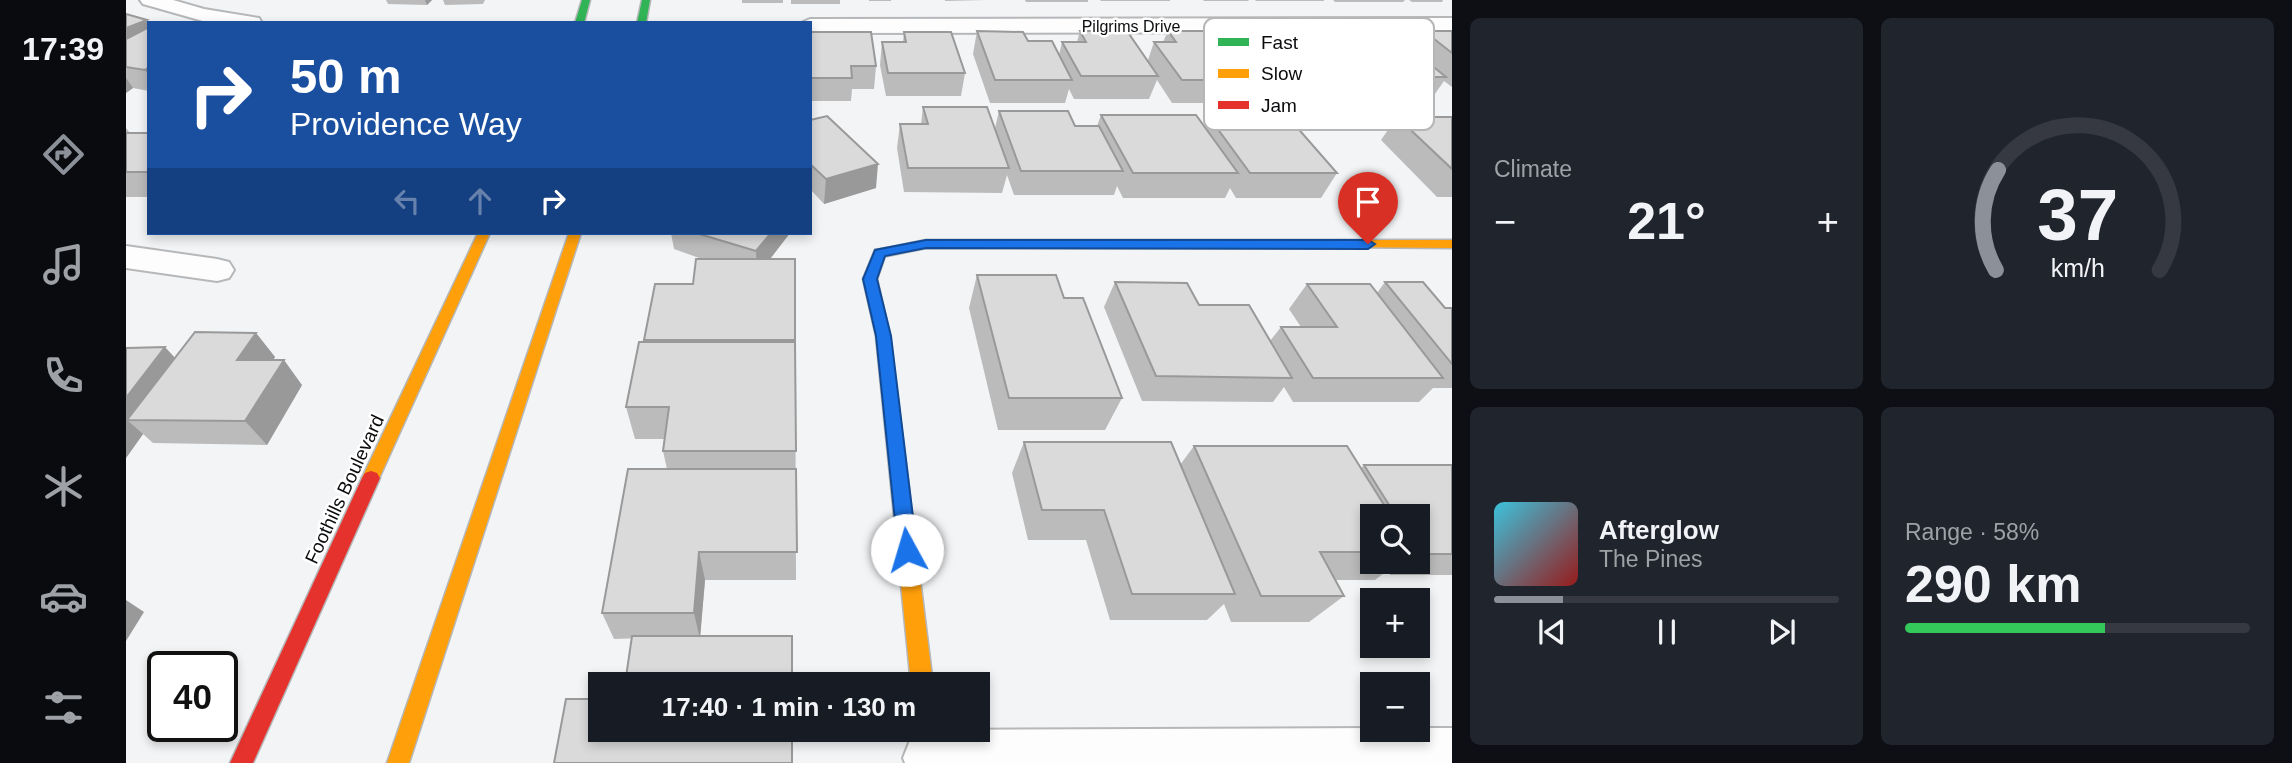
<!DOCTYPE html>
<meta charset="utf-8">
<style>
body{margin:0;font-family:Helvetica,sans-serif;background:#20242c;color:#f1f3f6;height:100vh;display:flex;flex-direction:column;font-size:26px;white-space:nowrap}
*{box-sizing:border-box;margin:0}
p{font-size:23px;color:#9ea1a6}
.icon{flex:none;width:38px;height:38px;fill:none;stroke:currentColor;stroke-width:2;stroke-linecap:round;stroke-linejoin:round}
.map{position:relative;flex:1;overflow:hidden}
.details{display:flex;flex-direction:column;gap:18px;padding:18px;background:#0d0f14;width:840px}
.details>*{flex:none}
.guide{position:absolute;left:21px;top:21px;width:665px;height:214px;border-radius:0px;box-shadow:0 4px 10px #0003;background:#1a4fa0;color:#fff;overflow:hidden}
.buttons{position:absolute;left:1234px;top:504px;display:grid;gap:14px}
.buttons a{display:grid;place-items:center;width:70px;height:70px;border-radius:0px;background:#171b24;box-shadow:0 4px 10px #0003;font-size:35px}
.speed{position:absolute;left:21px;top:651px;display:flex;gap:14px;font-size:35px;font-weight:700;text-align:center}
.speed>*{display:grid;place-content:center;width:91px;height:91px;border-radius:50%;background:#171b24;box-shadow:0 4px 10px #0003;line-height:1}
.speed .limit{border:4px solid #111;border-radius:10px;background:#fff;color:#111}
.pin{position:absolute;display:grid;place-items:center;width:60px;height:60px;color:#fff;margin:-72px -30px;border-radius:50% 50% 50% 0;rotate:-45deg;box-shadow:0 0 7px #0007}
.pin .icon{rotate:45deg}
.me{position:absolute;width:77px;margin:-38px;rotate:354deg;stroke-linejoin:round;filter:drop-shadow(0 0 5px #0008)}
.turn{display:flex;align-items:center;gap:24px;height:147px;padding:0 28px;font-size:32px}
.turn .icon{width:91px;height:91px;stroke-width:2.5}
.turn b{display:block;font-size:49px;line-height:60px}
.lanes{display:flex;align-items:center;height:66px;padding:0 28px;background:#0003;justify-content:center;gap:35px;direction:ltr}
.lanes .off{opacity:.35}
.big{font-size:52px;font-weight:600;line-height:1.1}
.details .widget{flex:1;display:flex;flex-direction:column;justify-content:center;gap:10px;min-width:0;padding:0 24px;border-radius:10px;background:#20242c}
.details .dial{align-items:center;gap:0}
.dial svg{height:182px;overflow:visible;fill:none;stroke:#363941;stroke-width:7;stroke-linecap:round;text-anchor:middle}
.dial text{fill:#f1f3f6;stroke:none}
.song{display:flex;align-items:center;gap:21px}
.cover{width:84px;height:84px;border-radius:10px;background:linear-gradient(135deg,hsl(190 70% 55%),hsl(0 70% 35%))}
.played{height:7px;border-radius:4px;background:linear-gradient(90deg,#8c9099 20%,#363941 20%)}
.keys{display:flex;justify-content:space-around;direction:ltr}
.heat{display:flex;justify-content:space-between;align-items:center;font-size:38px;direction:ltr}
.charge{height:10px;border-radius:5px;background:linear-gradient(90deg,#34c759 58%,#363941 0)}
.details .tiles{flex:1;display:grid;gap:18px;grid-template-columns:repeat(2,1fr)}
.trip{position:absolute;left:462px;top:672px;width:402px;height:70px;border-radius:0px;background:#171b24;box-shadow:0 4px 10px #0003;font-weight:600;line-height:70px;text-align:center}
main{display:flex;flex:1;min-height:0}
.dock{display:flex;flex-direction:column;width:126px;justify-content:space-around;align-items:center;background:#090b0e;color:#9ea1a6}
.dock .icon{width:49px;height:49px}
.dock .current{color:#8c9099}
.dock b{font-size:32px;color:#f1f3f6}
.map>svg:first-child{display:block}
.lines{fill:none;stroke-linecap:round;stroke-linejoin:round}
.street-casing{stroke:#b6b7b9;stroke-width:4}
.fast-casing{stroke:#b6b7b9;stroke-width:3}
.slow-casing{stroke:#b6b7b9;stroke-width:3}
.jam-casing{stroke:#b6b7b9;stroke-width:3}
.street{fill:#fdfdfe;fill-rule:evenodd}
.fast{fill:#30b455;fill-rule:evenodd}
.slow{fill:#ff9f0a;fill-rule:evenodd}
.jam{fill:#e5322d;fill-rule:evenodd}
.wall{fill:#bbb;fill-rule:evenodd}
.shaded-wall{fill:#999}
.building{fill:#dadada;stroke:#999;stroke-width:2}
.route{fill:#1a73e8;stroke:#114b97;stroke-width:2}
.labels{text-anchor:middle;stroke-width:5;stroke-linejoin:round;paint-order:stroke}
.far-street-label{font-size:16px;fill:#0b0c0e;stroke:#fff}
.street-label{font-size:19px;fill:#0b0c0e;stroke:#fff}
.key{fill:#fff;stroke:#b6b6b7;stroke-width:2}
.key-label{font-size:19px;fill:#0b0c0e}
</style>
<main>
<nav class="dock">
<b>17:39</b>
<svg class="icon current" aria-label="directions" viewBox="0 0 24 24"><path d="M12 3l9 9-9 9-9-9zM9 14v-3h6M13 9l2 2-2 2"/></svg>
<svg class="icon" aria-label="music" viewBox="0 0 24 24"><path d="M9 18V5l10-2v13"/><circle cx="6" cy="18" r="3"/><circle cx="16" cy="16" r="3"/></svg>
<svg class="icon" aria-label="phone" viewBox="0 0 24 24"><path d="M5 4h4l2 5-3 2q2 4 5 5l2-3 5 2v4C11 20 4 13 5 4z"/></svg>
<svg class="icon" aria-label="climate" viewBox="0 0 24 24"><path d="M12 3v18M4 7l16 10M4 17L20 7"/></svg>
<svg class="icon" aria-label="car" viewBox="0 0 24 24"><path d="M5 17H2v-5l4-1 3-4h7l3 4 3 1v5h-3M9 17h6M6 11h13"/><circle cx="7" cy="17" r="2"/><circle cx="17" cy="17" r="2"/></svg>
<svg class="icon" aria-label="filters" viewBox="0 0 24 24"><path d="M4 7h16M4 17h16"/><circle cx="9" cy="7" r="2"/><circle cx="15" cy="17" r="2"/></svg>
</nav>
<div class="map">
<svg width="1326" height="763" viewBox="0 0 1326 763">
<rect width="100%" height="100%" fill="#f2f4f6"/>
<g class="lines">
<defs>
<g id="street">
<path d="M 14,0 L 47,0 L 78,9 L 133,18 L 136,23 L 84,23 L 17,4 Z"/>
<path d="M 1326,18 L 1326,32 L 684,33 L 684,23 L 675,23 L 684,19 Z"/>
<path d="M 0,246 L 91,259 L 103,262 L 108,270 L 103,278 L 91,281 L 0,268 Z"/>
<path d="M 1246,728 L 1326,728 L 1326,763 L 779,763 L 777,758 L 785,738 L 805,730 Z"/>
</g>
<g id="fast">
<path d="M 456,0 L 464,0 L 458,23 L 449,23 Z"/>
<path d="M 516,0 L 524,0 L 520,23 L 511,23 Z"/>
<path d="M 800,240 L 1218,240 L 1225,244 L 1218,248 L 800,248 L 761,256 L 754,252 L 756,249 Z"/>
</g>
<g id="slow">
<path d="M 352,233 L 364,233 L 251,483 L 245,485 L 239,483 L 236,478 Z"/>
<path d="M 443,233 L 455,233 L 283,763 L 261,763 Z"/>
<path d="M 1218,240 L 1326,240 L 1326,248 L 1213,247 L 1211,244 Z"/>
<path d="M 761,248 L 768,252 L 759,256 L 751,279 L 764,336 L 807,684 L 785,684 L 750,336 L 737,279 L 749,250 Z"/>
</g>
<path id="jam" d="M 245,471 L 251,473 L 254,478 L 127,763 L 104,763 L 236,478 L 239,473 Z"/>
</defs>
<use href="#street" class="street-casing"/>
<use href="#fast" class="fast-casing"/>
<use href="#slow" class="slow-casing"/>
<use href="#jam" class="jam-casing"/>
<use href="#street" class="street"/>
<use href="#fast" class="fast"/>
<use href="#slow" class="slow"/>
<use href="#jam" class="jam"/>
</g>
<g class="wall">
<path d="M 260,0 L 306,0 L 301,5 L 262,4 Z"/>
<path d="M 317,0 L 359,0 L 357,4 L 319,5 Z"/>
<rect x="616" y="0" width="41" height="3"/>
<rect x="665" y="0" width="49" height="4"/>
<rect x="743" y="0" width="22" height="1"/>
<path d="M 819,0 L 860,0 L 819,1 Z"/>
<path d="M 899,0 L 962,0 L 962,2 L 900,2 Z"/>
<path d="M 974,0 L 1044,0 L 1044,1 L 975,1 Z"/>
<path d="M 1077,0 L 1123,0 L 1122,1 L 1078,1 Z"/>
<path d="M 1129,0 L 1198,0 L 1198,1 L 1130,1 Z"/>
<path d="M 1207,0 L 1279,0 L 1277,2 L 1209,2 Z"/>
<path d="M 1283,0 L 1317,0 L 1316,2 L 1286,2 Z"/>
<path d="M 0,14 L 23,23 L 23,91 L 7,88 L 0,93 Z"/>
<path d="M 851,31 L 902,41 L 933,55 L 936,42 L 951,42 L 954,31 L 1022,60 L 1028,42 L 1037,42 L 1042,31 L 1105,50 L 1114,31 L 1168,43 L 1203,47 L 1206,42 L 1211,42 L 1217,31 L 1286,50 L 1298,31 L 1326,31 L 1326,87 L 1318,81 L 1304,101 L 1257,101 L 1250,94 L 1231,94 L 1224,105 L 1146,104 L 1130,85 L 1120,103 L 1046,103 L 1031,80 L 1023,99 L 948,99 L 943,89 L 939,103 L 864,103 L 847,54 Z"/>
<path d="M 684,32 L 750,66 L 748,89 L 726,89 L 725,101 L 684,101 Z"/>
<path d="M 778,32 L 839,73 L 835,96 L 760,96 L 754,65 L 756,42 L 777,42 Z"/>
<path d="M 797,107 L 869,128 L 873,111 L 949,126 L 971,126 L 975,115 L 1078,127 L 1083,117 L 1211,173 L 1195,198 L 1110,198 L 1104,188 L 1099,198 L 997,198 L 991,186 L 988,195 L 888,195 L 881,175 L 876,193 L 778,192 L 771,148 L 774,124 L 795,124 Z"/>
<path d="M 1271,117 L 1326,117 L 1326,197 L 1311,197 L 1255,140 Z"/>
<path d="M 684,120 L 750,188 L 698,204 L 684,189 Z"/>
<path d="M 0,128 L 4,133 L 23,133 L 23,197 L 0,197 Z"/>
<path d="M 545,233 L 664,233 L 644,259 L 669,259 L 670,580 L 579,580 L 574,636 L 488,639 L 476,613 L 541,469 L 537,451 L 538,439 L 509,439 L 500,407 L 518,340 L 567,284 L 576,259 L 548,249 Z"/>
<path d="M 851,275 L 938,298 L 996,398 L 979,430 L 872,430 L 843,308 Z"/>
<path d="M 989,282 L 1073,305 L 1144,341 L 1155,327 L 1175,327 L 1163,309 L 1181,284 L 1251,293 L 1259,282 L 1319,308 L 1326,308 L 1326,388 L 1307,388 L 1293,402 L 1167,402 L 1158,387 L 1147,402 L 1016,401 L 978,307 Z"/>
<path d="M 130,333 L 149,357 L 147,360 L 176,385 L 141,445 L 27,443 L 17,434 L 0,458 L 0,348 L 49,358 Z"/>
<path d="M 898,442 L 1054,465 L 1068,446 L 1235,468 L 1238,465 L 1326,465 L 1326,575 L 1264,575 L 1262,570 L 1249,580 L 1209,580 L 1218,596 L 1183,622 L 1105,622 L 1098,604 L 1081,620 L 984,620 L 960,540 L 902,540 L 886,473 ZM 1246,516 L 1292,516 L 1292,562 L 1246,562 Z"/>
</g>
<g class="shaded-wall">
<path d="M 299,0 L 306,0 L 301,5 Z"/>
<path d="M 21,20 L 23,23 L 23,47 L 0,57 L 0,28 Z"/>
<path d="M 23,67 L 23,76 L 19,70 Z"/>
<path d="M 0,78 L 7,88 L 0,93 Z"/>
<path d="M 752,164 L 750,188 L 698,204 L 700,179 Z"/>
<path d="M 645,233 L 664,233 L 631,276 L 630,251 Z"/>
<path d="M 130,333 L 149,357 L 132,384 L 111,360 Z"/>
<path d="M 39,347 L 62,372 L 1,420 L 17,434 L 0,458 L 0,398 Z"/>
<path d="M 158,360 L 176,385 L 141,445 L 119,421 Z"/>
<path d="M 573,552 L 579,580 L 574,639 L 568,613 Z"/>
<path d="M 0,600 L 18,612 L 0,641 Z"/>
</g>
<g class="building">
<path d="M 0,14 L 21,20 L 0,28 Z"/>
<path d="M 23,27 L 23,67 L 19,70 L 0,67 L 0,39 Z"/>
<path d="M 851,31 L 897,32 L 902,41 L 926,41 L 946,80 L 869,80 Z"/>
<path d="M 954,31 L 1001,31 L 1032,76 L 955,76 L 936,42 L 960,42 Z"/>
<path d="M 1042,31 L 1089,31 L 1132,80 L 1056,80 L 1028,42 L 1050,42 Z"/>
<path d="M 1217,31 L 1263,31 L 1320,77 L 1272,77 L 1265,71 L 1238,71 L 1206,42 L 1229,42 Z"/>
<path d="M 1298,31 L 1326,31 L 1326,53 Z"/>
<path d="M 684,32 L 745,32 L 750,66 L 725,66 L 726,78 L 684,78 Z"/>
<path d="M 778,32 L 825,32 L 839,73 L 762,73 L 756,42 L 780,42 Z"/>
<path d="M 797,107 L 861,107 L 883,168 L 782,168 L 774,124 L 802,124 Z"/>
<path d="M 873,111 L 942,111 L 949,126 L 973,126 L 997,171 L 895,171 Z"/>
<path d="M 975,115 L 1070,115 L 1112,173 L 1007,173 Z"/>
<path d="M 701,116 L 752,164 L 700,179 L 684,164 L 684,120 Z"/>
<path d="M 1083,117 L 1162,117 L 1211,173 L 1124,173 Z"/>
<path d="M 1271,117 L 1326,117 L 1326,169 Z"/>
<rect x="0" y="133" width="23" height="39"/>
<path d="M 570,233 L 645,233 L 630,251 Z"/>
<path d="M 570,259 L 669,259 L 669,340 L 518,340 L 529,284 L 567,284 Z"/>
<path d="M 851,275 L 930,275 L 938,298 L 957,298 L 996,398 L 883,398 Z"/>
<path d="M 989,282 L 1061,283 L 1073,305 L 1123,305 L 1166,378 L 1030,376 Z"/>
<path d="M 1259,282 L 1297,282 L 1319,308 L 1326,308 L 1326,364 Z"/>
<path d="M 1181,284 L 1244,284 L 1317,378 L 1187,378 L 1155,327 L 1211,327 Z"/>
<path d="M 69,332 L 130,333 L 111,360 L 158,360 L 119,421 L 1,420 Z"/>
<path d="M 513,342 L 669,342 L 670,451 L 537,451 L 543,407 L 500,407 Z"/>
<path d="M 39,347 L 0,398 L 0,348 Z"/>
<path d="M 898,442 L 1045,442 L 1109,594 L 1006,594 L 978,510 L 916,510 Z"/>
<path d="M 1068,446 L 1221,446 L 1265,516 L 1246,516 L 1246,552 L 1194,552 L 1218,596 L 1135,596 Z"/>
<path d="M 1238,465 L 1326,465 L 1326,554 L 1293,554 L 1292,551 L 1292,516 L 1270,516 Z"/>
<path d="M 502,469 L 670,469 L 671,552 L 573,552 L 568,613 L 476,613 Z"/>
<path d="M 506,636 L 666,636 L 666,684 L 499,684 Z"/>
<path d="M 440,699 L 474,699 L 474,730 L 666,730 L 666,763 L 428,763 Z"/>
</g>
<path class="route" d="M 800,240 L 1242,240 L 1249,244 L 1242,249 L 800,248 L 759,256 L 751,279 L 765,336 L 791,550 L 788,556 L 781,559 L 774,556 L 772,550 L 750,336 L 737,279 L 749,250 Z"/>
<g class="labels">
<g class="far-street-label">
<text x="1005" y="32">Pilgrims Drive</text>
</g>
<g class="street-label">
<text transform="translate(218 489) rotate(-65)" y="7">Foothills Boulevard</text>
</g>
</g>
<rect x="1078" y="18" width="230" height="112" rx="10" class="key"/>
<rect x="1092" y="38" width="31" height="8" fill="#30b455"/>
<rect x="1092" y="69" width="31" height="9" fill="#ff9f0a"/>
<rect x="1092" y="101" width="31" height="8" fill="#e5322d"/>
<g class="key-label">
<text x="1135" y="49">Fast</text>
<text x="1135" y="80">Slow</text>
<text x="1135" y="112">Jam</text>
</g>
</svg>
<div class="buttons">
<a><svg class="icon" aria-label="search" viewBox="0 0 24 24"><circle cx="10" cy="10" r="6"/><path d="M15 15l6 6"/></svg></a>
<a>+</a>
<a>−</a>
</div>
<div class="speed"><div class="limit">40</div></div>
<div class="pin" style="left:1242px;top:244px;background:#d93025"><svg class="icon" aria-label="arrive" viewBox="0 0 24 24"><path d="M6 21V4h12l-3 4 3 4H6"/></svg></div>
<svg class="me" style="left:781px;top:550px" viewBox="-20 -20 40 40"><circle r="19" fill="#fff"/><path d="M0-13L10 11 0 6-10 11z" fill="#1a73e8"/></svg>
<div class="trip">17:40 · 1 min · 130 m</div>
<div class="guide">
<div class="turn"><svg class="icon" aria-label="right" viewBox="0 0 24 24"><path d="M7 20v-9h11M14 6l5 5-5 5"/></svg><div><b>50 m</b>Providence Way</div></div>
<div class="lanes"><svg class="icon off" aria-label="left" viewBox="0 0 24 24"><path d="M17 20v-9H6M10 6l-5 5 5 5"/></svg><svg class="icon off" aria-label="ahead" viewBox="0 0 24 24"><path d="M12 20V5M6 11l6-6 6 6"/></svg><svg class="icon" aria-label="right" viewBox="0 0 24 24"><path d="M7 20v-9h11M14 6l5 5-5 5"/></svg></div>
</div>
</div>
<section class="details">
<div class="tiles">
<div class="widget"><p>Climate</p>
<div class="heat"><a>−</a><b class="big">21°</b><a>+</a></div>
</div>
<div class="widget dial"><svg viewBox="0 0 100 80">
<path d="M14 69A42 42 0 1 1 86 69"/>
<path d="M14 69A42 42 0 0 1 15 25" stroke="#8c9099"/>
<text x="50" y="56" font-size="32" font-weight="700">37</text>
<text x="50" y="72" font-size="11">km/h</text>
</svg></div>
<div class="widget">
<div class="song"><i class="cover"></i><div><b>Afterglow</b><p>The Pines</p></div></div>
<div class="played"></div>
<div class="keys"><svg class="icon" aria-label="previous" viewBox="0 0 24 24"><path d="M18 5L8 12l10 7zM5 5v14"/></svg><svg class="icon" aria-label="pause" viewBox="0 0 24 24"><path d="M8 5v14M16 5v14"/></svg><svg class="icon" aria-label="next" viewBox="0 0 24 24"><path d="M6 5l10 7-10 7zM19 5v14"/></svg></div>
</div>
<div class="widget"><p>Range · 58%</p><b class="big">290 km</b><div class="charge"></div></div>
</div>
</section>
</main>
